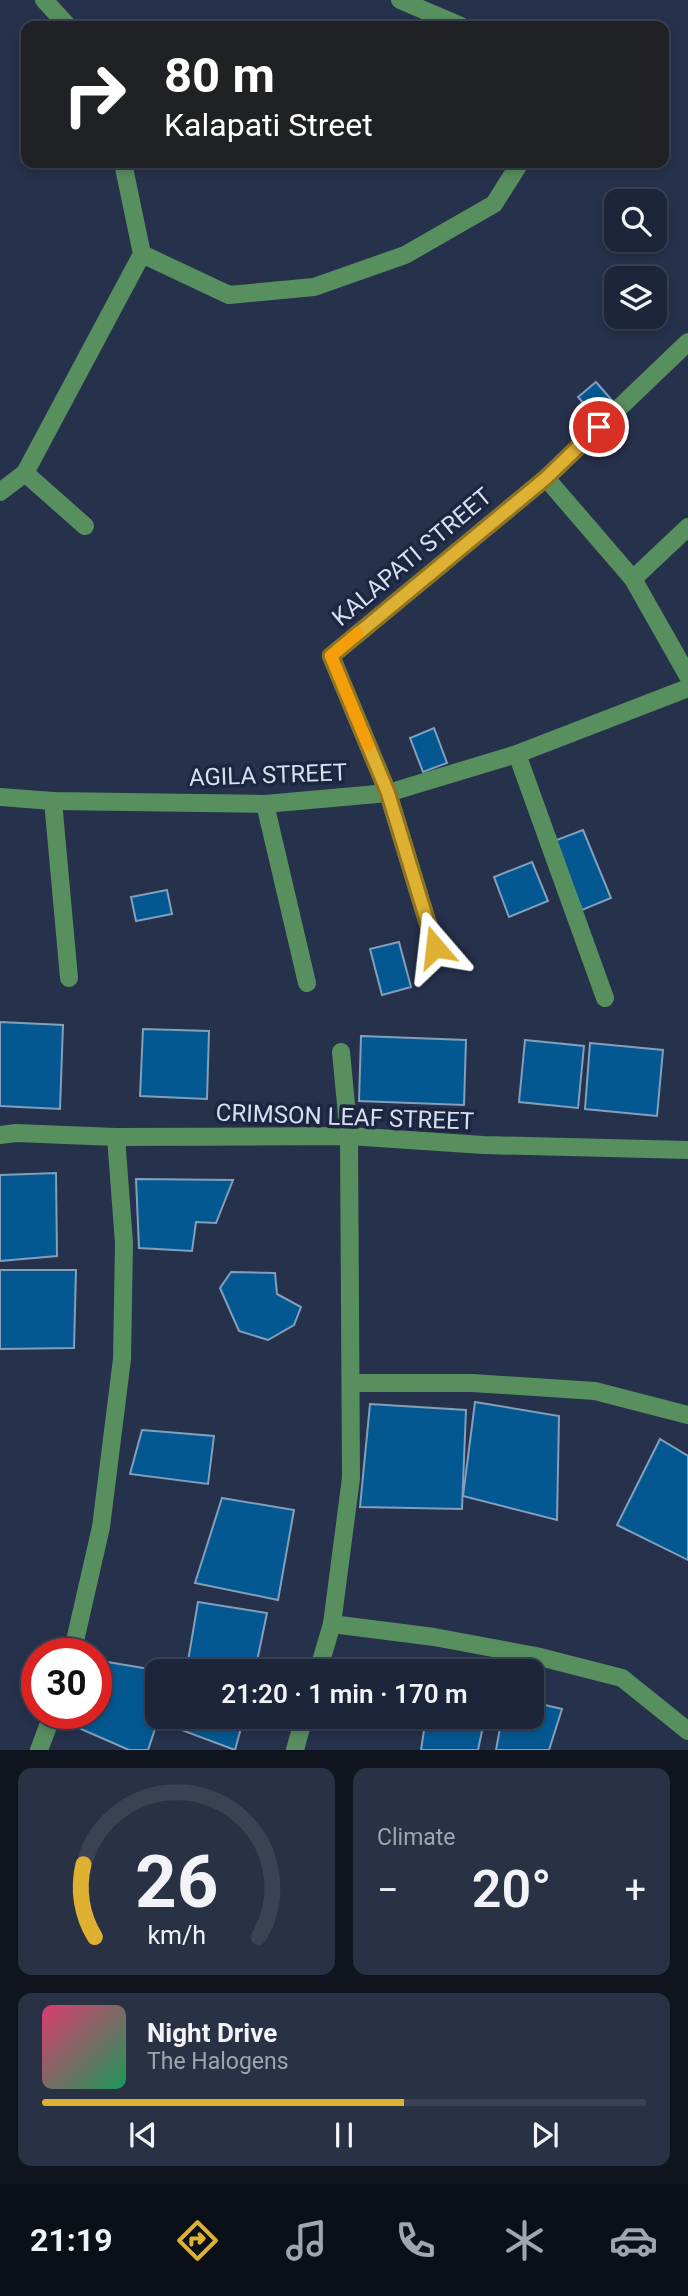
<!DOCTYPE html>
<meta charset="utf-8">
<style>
body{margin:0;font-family:Roboto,sans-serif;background:#293144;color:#f1f3f6;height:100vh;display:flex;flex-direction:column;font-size:26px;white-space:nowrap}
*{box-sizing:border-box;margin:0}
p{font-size:23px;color:#a0a5ae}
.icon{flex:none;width:38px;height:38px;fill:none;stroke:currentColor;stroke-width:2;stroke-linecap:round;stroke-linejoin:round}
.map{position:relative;height:1750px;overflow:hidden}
.drawer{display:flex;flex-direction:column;gap:18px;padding:18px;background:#0f141f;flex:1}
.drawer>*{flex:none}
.hud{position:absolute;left:21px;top:21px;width:648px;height:147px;border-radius:14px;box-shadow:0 4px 10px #0003,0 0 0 2px #3a4253;background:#202124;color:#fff;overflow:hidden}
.fabs{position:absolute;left:604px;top:189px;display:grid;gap:14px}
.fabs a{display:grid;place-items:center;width:63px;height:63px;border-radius:14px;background:#1c2539;box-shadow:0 4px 10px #0003,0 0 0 2px #3a4253;font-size:35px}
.speed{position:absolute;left:21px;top:1638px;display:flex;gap:14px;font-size:35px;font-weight:700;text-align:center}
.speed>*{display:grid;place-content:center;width:91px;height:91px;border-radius:50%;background:#1c2539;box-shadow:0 4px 10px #0003,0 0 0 2px #3a4253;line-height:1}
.speed .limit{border:10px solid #d22;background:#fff;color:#111}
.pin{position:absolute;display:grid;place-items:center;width:60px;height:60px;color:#fff;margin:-30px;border:4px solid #fff;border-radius:50%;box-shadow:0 2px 7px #0007}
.me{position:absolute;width:77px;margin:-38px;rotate:343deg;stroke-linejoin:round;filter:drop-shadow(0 0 5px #0008)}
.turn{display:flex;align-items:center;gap:24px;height:147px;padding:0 28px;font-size:32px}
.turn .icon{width:91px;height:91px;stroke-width:2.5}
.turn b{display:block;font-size:49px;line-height:60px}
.big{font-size:52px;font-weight:600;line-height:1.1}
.drawer .card{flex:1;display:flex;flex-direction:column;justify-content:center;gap:10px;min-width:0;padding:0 24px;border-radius:14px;background:#293144}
.drawer .dial{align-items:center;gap:0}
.dial svg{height:182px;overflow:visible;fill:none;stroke:#3a4253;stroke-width:7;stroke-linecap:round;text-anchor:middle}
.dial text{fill:#f1f3f6;stroke:none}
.song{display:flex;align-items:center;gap:21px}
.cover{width:84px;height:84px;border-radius:10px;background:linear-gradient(135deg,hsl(340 70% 55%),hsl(150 70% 35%))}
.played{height:7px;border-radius:4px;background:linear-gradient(90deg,#deb133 60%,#3a4253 60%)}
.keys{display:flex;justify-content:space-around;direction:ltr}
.heat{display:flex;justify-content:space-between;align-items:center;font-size:38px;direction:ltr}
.drawer .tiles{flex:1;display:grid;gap:18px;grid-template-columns:1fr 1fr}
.card:last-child{grid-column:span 2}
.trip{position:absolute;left:145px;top:1659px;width:399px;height:70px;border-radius:14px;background:#1c2539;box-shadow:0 4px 10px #0003,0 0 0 2px #3a4253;font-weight:600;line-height:70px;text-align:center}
.menu{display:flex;height:112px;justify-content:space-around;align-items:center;background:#0b0f17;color:#a0a5ae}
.menu .icon{width:49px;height:49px}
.menu .selected{color:#deb133}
.menu b{font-size:32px;color:#f1f3f6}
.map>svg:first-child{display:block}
.building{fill:#045892;stroke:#829fbb;stroke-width:2}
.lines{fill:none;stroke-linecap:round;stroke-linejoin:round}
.minor{stroke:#588f5f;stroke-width:18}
.route-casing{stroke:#907321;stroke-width:18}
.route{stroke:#deb133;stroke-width:12}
.slow{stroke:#f59e0b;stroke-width:12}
.labels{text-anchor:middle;stroke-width:7;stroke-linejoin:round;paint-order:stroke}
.street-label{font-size:24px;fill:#d7dff1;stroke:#1c2641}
</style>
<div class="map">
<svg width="688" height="1750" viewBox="0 0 688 1750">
<rect width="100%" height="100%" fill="#26314c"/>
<g class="building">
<path d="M 596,382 L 616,405 L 599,421 L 578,397 Z"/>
<path d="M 434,728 L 447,763 L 423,772 L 410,738 Z"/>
<path d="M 583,830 L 611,898 L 582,910 L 554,841 Z"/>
<path d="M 532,862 L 548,901 L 509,917 L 494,877 Z"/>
<path d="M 167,890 L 172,914 L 136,921 L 131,897 Z"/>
<path d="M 399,942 L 411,987 L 382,995 L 370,949 Z"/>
<path d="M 0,1022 L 63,1025 L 60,1109 L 0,1106 Z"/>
<path d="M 143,1029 L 209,1031 L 207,1099 L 140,1096 Z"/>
<path d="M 361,1036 L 466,1040 L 464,1105 L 359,1101 Z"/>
<path d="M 525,1040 L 584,1046 L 578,1108 L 519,1102 Z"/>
<path d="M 590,1043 L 663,1050 L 657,1116 L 585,1109 Z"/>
<path d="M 56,1173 L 57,1256 L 0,1261 L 0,1175 Z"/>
<path d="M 136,1179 L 233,1180 L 216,1223 L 196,1222 L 192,1251 L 139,1248 Z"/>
<path d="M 0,1270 L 76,1270 L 74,1348 L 0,1349 Z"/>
<path d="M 231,1272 L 275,1273 L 277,1294 L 301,1307 L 294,1325 L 268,1340 L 239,1331 L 220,1288 Z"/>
<path d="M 475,1402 L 559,1416 L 557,1520 L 463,1496 Z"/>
<path d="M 370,1404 L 466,1410 L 462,1509 L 360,1507 Z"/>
<path d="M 142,1430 L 214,1436 L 208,1484 L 130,1474 Z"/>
<path d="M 660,1439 L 688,1456 L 688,1560 L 617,1525 Z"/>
<path d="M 222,1498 L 294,1510 L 278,1600 L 195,1583 Z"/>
<path d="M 198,1602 L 267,1613 L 255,1671 L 202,1671 L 187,1667 Z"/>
<path d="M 96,1660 L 161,1671 L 158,1671 L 159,1717 L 148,1750 L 129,1750 L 74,1726 L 78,1713 L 96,1713 Z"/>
<path d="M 532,1702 L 562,1709 L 549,1750 L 496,1750 L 502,1717 L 532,1717 Z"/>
<path d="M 171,1717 L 244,1717 L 235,1750 L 168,1725 Z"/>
<path d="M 426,1717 L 485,1717 L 478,1750 L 421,1750 Z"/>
</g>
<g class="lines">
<g class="minor">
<path d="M 44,0 L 68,26"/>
<path d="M 400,0 L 461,26"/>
<path d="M 142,254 L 229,295 L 314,287 L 405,255 L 494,204 L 520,163"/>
<path d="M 25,473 L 85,526"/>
<path d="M 546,478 L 633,579 L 688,676"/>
<path d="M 0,492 L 25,473 L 142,254 L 123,163"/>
<path d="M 633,579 L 688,527"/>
<path d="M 517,754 L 605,998"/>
<path d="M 0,797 L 53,801 L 265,804 L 388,793 L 517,754 L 688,688"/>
<path d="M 53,801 L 69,978"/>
<path d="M 265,804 L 307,983"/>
<path d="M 435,947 L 388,793 L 331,656 L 546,478 L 688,342"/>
<path d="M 0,1135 L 16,1133 L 116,1137 L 349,1136 L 483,1145 L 688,1150"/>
<path d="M 351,1383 L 472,1383 L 595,1391 L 688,1415"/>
<path d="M 332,1624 L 434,1637 L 536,1656 L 622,1678 L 688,1731"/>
<path d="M 72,1654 L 101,1527 L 122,1359 L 124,1243 L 116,1137"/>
<path d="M 318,1671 L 332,1624 L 351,1478 L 349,1136 L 341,1052"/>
<path d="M 39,1750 L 53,1713"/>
<path d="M 295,1750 L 304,1717"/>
</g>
</g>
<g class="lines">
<defs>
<path id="route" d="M 435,947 L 388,793 L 331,656 L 546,478 L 599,427"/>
</defs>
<use href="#route" class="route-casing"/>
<use href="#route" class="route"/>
<path class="slow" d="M 358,633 L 331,656 L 368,745"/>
</g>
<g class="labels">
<g class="street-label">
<text transform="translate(412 557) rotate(-40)" y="8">KALAPATI STREET</text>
<text transform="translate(268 775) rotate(-2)" y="8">AGILA STREET</text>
<text transform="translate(345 1117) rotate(2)" y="8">CRIMSON LEAF STREET</text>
</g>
</g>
</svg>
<div class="fabs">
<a><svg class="icon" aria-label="search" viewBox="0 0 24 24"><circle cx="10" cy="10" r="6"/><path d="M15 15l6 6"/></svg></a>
<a><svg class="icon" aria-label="layers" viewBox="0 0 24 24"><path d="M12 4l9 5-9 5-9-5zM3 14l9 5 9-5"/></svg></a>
</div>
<div class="speed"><div class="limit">30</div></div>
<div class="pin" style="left:599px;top:427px;background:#d93025"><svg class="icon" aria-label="arrive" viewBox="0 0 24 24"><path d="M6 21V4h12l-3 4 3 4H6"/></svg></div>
<svg class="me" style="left:435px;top:947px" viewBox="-20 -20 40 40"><path d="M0-17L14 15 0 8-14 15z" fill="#deb133" stroke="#fff" stroke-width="4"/></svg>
<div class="trip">21:20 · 1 min · 170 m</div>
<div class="hud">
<div class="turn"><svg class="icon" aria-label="right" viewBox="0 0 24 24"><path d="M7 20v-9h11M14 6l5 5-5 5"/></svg><div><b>80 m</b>Kalapati Street</div></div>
</div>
</div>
<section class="drawer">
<div class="tiles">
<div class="card dial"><svg viewBox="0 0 100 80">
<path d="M14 69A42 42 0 1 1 86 69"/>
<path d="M14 69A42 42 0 0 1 9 37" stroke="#deb133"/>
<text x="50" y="56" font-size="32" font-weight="700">26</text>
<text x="50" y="72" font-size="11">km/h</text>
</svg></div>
<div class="card"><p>Climate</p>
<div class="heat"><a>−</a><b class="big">20°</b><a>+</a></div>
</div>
<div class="card">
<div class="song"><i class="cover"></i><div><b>Night Drive</b><p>The Halogens</p></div></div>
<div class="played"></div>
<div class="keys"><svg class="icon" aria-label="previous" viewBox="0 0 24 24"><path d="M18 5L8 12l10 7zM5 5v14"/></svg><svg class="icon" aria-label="pause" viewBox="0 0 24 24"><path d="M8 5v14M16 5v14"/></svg><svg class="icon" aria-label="next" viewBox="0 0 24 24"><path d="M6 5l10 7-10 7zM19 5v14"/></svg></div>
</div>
</div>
</section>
<nav class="menu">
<b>21:19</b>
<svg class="icon selected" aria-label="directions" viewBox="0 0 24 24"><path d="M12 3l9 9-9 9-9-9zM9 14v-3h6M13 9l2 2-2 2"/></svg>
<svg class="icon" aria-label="music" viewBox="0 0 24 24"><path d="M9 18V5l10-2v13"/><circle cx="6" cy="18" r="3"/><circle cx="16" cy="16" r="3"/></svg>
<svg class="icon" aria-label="phone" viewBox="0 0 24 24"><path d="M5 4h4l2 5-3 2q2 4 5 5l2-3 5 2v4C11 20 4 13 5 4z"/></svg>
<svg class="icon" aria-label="climate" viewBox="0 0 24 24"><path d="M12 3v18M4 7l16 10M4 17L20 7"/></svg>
<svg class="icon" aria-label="car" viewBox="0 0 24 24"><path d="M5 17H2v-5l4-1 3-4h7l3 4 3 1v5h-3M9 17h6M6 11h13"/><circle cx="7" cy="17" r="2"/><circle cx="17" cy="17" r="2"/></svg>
</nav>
